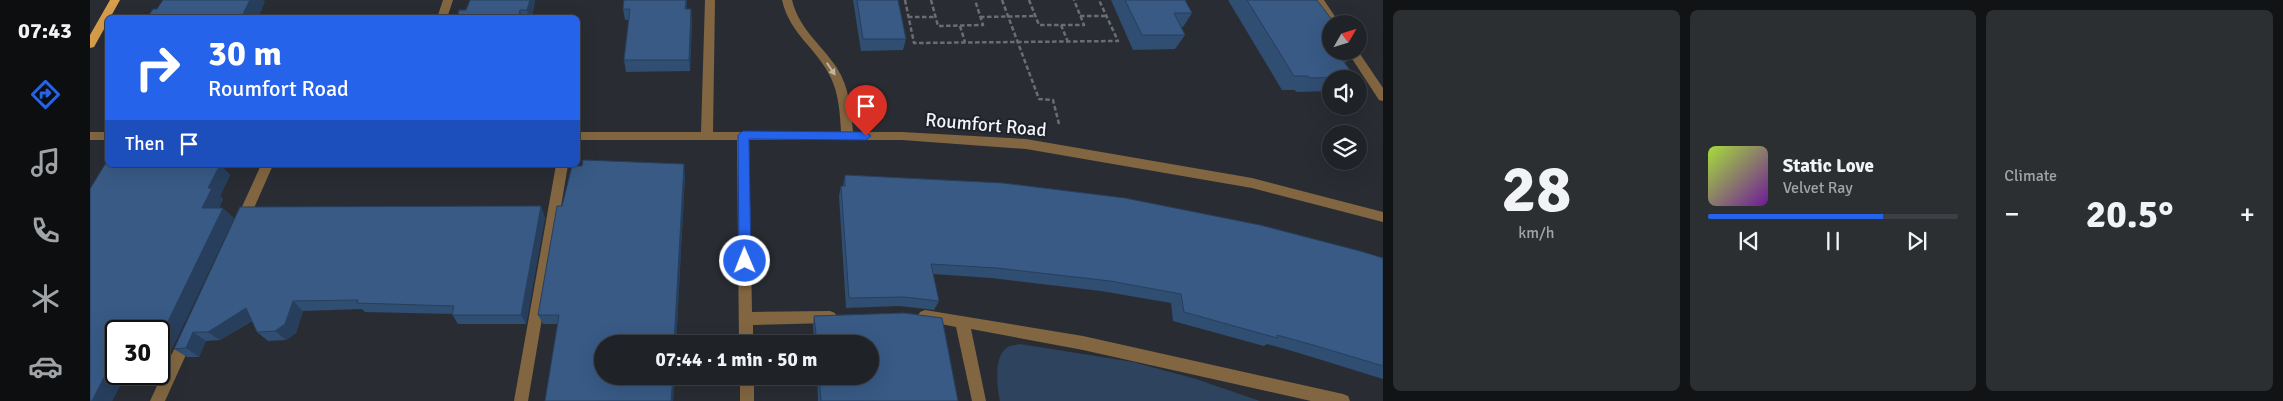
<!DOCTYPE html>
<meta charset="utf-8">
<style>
body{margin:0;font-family:Signika,sans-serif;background:#2c2f32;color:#f1f3f6;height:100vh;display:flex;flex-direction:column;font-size:19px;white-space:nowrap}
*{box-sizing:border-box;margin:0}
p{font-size:16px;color:#a1a4a7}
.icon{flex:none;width:28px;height:28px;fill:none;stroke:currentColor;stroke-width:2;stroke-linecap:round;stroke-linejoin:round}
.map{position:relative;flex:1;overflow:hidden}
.sheet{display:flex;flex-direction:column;gap:10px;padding:10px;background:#111315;width:900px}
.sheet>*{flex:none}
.top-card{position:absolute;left:15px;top:15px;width:475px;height:152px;border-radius:8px;box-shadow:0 5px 20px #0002,0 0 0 1px #3c3f43;background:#2563eb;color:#fff;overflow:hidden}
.needle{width:32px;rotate:51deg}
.fabs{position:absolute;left:1232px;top:15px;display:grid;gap:10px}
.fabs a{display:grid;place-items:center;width:45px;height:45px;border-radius:50%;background:#1f2226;box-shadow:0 5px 20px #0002,0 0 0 1px #3c3f43;font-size:25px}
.speed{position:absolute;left:15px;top:320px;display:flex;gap:10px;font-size:25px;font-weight:700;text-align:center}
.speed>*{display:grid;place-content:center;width:65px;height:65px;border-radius:50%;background:#1f2226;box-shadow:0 5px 20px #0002,0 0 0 1px #3c3f43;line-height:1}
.speed .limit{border:2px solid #111;border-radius:8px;background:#fff;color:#111}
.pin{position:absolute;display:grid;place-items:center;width:42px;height:42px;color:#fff;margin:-51px -21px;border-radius:50% 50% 50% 0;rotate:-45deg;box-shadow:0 0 5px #0007}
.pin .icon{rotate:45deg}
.me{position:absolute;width:55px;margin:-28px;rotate:359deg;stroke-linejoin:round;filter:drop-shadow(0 0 4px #0008)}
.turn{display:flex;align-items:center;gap:18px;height:105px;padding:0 20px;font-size:22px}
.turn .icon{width:65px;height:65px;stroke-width:2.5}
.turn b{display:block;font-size:35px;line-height:42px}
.then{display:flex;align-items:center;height:48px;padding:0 20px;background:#0003;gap:10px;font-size:19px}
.big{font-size:38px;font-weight:700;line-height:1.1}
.sheet .tile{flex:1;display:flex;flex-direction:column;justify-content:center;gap:8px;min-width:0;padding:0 18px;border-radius:8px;background:#2c2f32}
.sheet .dial{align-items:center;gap:0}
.dial b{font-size:65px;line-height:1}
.song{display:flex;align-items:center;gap:15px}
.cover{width:60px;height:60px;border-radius:8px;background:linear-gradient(135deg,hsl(80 70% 55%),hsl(280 70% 35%))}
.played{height:5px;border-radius:2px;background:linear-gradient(90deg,#2563eb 70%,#3c3f43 70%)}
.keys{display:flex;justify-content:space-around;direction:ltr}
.heat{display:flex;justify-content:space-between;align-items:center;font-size:28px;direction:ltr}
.sheet .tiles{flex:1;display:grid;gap:10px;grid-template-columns:repeat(3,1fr)}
.trip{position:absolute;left:504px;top:335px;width:285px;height:50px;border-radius:25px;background:#1f2226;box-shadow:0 5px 20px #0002,0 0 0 1px #3c3f43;font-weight:700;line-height:50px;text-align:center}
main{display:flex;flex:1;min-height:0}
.tabs{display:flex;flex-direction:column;width:90px;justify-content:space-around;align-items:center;background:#0c0e0f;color:#a1a4a7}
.tabs .icon{width:35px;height:35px}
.tabs .on{color:#2563eb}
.tabs b{font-size:22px;color:#f1f3f6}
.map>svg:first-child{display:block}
.green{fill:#2e435d}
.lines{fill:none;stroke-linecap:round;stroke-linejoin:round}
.path{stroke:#6a6e73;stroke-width:2.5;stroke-dasharray:4.5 2.5;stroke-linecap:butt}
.minor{fill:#826641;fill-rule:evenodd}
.major{fill:#d79e4b;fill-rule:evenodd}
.wall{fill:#304d72}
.shaded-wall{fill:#273f5d}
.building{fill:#385a85;stroke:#273f5d}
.oneway{fill:#bfb4a6}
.route{fill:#2563eb;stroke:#184099}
.labels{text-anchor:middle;stroke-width:4;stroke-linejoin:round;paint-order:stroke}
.street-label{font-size:19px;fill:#f1f4f8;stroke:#1f2329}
</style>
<main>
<nav class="tabs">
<b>07:43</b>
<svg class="icon on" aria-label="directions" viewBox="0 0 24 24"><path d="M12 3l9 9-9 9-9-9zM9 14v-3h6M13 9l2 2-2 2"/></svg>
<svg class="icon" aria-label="music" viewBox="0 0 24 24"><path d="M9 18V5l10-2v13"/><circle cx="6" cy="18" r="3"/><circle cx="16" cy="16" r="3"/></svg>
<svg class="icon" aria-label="phone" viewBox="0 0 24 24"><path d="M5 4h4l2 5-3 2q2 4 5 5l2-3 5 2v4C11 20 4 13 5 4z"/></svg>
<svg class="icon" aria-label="climate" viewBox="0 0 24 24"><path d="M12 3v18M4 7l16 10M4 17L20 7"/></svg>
<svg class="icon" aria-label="car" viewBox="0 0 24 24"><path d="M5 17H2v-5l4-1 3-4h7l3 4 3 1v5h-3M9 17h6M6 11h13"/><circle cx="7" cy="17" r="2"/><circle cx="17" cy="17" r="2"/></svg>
</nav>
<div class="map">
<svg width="1293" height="401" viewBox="0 0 1293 401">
<rect width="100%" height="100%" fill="#292d33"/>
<path class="green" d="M 930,344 L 1043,362 L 1106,379 L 1170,401 L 910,401 C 907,387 903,355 918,347 C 921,345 926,345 930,344 Z"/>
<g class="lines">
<g class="path">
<path d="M 815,0 L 824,43 L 1028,41 L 1009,0"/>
<path d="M 841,0 L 848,26 L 893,25 L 885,0"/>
<path d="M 912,0 L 949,99 L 963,100 L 969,124"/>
<path d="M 939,0 L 949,25 L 994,25 L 984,0"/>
<path d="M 990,16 L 1017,16"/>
<path d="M 818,17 L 845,17"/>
<path d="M 890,17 L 946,16"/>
<path d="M 971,25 L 978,42"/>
<path d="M 870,26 L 875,42"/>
</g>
<g class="minor">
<path d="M 353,0 L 363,0 L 357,18 L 347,18 Z"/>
<path d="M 615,0 L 625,0 L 623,132 L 751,132 C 750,114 749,95 741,78 C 727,48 700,35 692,0 L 702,0 C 709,29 731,44 747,68 C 759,87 761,109 763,132 L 812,132 L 936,139 L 1162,178 L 1293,212 L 1293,222 L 1162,188 L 936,149 L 812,140 L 659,140 L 662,312 L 740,311 L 745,313 L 747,317 L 745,321 L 740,323 L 663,325 L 663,344 L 649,344 L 647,140 L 488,140 L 488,132 L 611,132 Z"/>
<path d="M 1224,0 L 1234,0 L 1250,24 L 1241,24 L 1241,26 Z"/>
<path d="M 1257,51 L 1268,51 L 1293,88 L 1293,101 L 1289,100 Z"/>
<rect x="0" y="132" width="18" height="8"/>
<path d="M 171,165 L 183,165 L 156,226 L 151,227 L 146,226 L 145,222 Z"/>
<path d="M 466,165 L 478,165 L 438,401 L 424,401 Z"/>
<path d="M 835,310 L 993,336 L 1253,394 L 1258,396 L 1260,401 L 1221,401 L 993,350 L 881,329 L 896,401 L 882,401 L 866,327 L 830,320 L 828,316 L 830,312 Z"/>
<path d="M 97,330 L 102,332 L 104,337 L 75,401 L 60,401 L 92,332 Z"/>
<rect x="650" y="376" width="14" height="25"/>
</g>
<path class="major" d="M 20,0 L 30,0 L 20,18 L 18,18 L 18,22 L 4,47 L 0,48 L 0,35 Z"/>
</g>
<g class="wall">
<path d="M 445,0 L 442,18 L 367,18 L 376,10 Z"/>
<path d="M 534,0 L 597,0 L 596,9 L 602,20 L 600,71 L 536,72 L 534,60 L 539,20 L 535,20 L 533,9 Z"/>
<path d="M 763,0 L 808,0 L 816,39 L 813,50 L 771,51 Z"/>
<path d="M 1021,0 L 1095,0 L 1102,13 L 1093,27 L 1091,27 L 1095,35 L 1085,49 L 1043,50 Z"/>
<path d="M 1138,0 L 1227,0 L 1241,51 L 1266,52 L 1255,63 L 1265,77 L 1263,79 L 1241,79 L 1241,91 L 1206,92 L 1205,90 L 1192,90 Z"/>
<path d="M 18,165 L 130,165 L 140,175 L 130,196 L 133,199 L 129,208 L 144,218 L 78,357 L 69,358 L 69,331 L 26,331 L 26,374 L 36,374 L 22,401 L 0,401 Z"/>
<path d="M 595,174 L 586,344 L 512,344 L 585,376 L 583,401 L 455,401 L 468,324 L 453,324 L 448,315 Z"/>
<path d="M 755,175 L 1293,258 L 1293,379 L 1209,353 L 1177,344 L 1174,346 L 1083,321 L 1081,303 L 1011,291 L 901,278 L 843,274 L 849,301 L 844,310 L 810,306 L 756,308 L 749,196 L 751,186 L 753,186 Z"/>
<path d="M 150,207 L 455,217 L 436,324 L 368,324 L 362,314 L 275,312 L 272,309 L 213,311 L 206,333 L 196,340 L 178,341 L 167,332 L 162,321 L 130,340 L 116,341 L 109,357 L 97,357 L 84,349 Z"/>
<path d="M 814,313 L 852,318 L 868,401 L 728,401 L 727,376 L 780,376 L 780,344 L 724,344 L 723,325 L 724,316 Z"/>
</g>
<g class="shaded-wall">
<path d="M 160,0 L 173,0 L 175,2 L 168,18 L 151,18 Z"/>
<path d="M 440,0 L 445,0 L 442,18 L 439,18 L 437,10 Z"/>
<path d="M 596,0 L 597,0 L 596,20 L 595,9 Z"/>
<path d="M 601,9 L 602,20 L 600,71 L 599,60 Z"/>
<path d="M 430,10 L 432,18 L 428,18 Z"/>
<path d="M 594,164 L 595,174 L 586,344 L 584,344 Z"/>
<path d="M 130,165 L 140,175 L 130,196 L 133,199 L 123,218 L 112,208 L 118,188 Z"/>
<path d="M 451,206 L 455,217 L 436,324 L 431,315 Z"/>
<path d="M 133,208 L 144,218 L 78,357 L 69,352 L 69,340 Z"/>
<path d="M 203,301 L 213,311 L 206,333 L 196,340 L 185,331 Z"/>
<path d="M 156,308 L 167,317 L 130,340 L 118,332 Z"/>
<path d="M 103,332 L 116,341 L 109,357 L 96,348 Z"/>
<path d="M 26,354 L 26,374 L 36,374 L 22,401 L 2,401 Z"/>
<path d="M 583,376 L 585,376 L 583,401 L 581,401 Z"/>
</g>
<g class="building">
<path d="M 73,0 L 160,0 L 151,18 L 57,18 L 63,9 L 67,9 Z"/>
<path d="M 380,0 L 440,0 L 437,10 L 430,10 L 428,18 L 367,18 L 369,10 L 376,10 Z"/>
<path d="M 534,0 L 596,0 L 595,9 L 601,9 L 599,60 L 534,60 L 540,9 L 533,9 Z"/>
<path d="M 767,0 L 808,0 L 816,39 L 773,39 Z"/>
<path d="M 1035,0 L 1095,0 L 1102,13 L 1084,13 L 1095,35 L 1052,35 Z"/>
<path d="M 1157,0 L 1227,0 L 1245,24 L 1241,24 L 1241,51 L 1246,51 L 1265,77 L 1219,78 L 1218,76 L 1204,76 Z"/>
<path d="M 493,160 L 594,164 L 584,344 L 512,344 L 512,376 L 583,376 L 581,401 L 455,401 L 469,315 L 448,315 L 467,206 L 472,206 L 482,166 L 492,166 Z"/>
<path d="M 17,161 L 18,165 L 130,165 L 118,188 L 122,188 L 112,208 L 133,208 L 69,340 L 69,331 L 26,331 L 26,354 L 2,401 L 0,401 L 0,189 Z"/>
<path d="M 755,175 L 913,183 L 1035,198 L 1170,225 L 1270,251 L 1293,258 L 1293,366 L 1223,345 L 1187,335 L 1187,338 L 1094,312 L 1091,294 L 1020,281 L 906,268 L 841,264 L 849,301 L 814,297 L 759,298 L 751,186 L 755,186 Z"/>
<path d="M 451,206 L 431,315 L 362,315 L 364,306 L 267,303 L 268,300 L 203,301 L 195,324 L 185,331 L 167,332 L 156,308 L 118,332 L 103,332 L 96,348 L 84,349 L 150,207 Z"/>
<path d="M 814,313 L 852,318 L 868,401 L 731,401 L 729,376 L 780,376 L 780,344 L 727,344 L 724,316 Z"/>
</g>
<defs><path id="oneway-solid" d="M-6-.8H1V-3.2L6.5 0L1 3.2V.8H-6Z" transform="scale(1.25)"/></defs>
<use class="oneway" href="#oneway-solid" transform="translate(741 69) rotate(56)"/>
<path class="route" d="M 653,131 L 776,132 L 781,136 L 776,140 L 659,139 L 661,261 L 659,265 L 651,265 L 649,261 L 648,135 Z"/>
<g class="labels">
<g class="street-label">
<text transform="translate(896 124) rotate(5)" y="7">Roumfort Road</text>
</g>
</g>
</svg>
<div class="fabs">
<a><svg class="needle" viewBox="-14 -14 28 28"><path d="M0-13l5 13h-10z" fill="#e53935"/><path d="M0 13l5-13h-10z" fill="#a1a4a7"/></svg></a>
<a><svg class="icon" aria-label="sound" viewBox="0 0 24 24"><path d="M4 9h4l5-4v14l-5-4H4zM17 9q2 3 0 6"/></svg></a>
<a><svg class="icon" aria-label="layers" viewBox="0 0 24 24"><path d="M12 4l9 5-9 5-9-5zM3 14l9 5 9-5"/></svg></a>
</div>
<div class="speed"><div class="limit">30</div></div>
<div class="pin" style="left:776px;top:136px;background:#d93025"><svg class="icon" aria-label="arrive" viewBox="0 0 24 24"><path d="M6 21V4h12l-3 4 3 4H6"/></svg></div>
<svg class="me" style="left:655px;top:261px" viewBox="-20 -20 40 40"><circle r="17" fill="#2563eb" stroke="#fff" stroke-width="3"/><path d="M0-11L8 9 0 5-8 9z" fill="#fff"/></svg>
<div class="trip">07:44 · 1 min · 50 m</div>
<div class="top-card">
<div class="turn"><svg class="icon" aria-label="right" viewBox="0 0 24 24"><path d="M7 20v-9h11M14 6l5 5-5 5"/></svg><div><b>30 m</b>Roumfort Road</div></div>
<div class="then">Then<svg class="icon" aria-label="arrive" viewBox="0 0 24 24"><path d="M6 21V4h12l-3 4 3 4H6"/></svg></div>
</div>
</div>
<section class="sheet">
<div class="tiles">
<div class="tile dial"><b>28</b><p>km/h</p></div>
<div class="tile">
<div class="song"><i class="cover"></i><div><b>Static Love</b><p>Velvet Ray</p></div></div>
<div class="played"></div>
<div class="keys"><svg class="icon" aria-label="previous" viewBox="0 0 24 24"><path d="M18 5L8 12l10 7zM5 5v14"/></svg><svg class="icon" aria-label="pause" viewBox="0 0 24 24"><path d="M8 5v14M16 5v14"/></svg><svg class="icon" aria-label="next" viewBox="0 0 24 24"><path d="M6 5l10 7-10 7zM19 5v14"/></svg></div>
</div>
<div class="tile"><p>Climate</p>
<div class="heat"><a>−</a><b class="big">20.5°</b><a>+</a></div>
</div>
</div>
</section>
</main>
